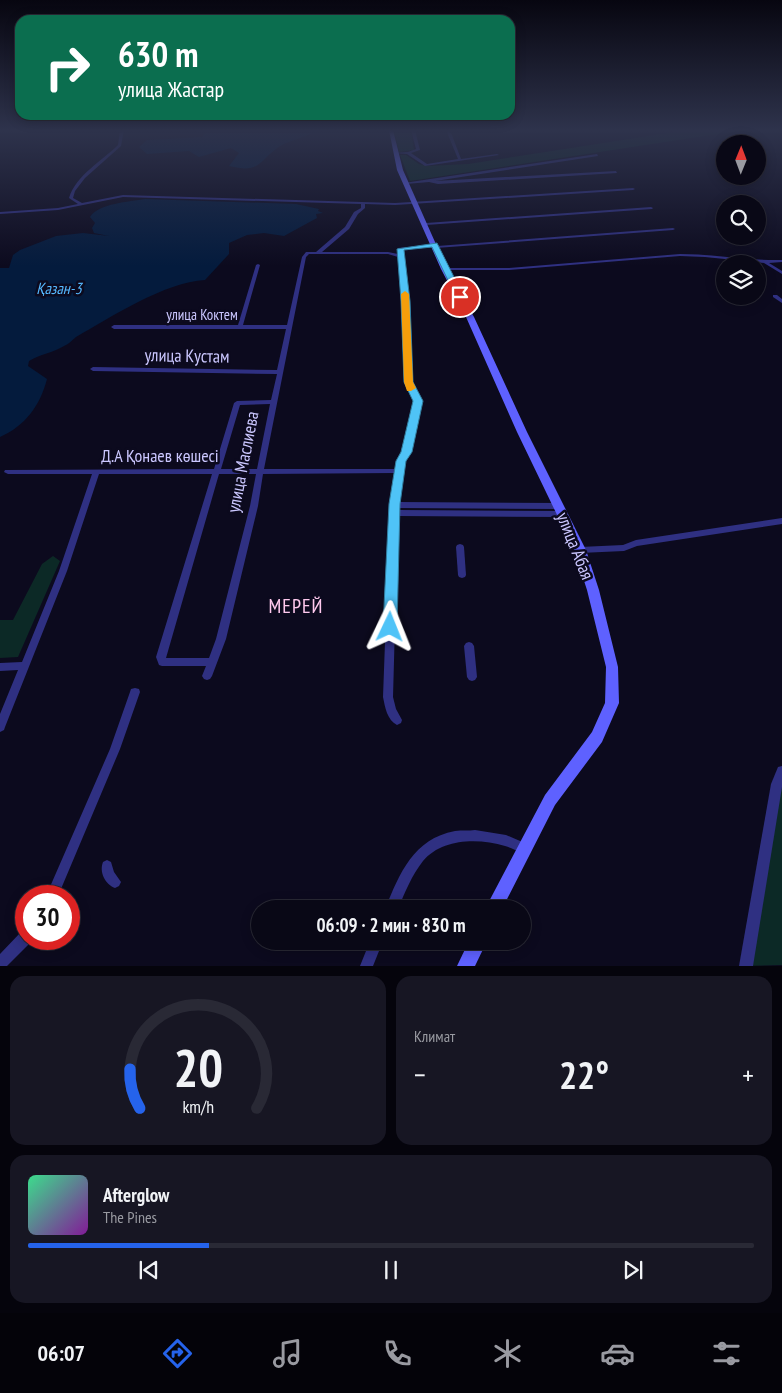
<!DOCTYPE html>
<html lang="ru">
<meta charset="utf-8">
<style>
body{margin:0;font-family:"PT Sans Narrow",sans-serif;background:#171623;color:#f1f3f6;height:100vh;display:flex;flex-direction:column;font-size:19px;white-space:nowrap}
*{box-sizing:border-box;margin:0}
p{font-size:16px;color:#999aa1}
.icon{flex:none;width:28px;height:28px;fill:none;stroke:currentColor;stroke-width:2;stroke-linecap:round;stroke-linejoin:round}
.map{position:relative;height:966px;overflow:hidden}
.drawer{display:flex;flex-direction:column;gap:10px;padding:10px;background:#05040c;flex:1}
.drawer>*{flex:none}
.hud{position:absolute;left:15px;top:15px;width:500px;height:105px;border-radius:15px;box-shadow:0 2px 12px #0003,0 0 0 1px #292935;background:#0b6e4f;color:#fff;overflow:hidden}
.needle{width:32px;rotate:1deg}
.fabs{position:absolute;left:716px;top:135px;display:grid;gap:10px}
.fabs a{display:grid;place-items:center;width:50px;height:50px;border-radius:50%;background:#090816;box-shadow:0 2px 12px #0003,0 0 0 1px #292935;font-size:25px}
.speed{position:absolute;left:15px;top:885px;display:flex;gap:10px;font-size:25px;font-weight:700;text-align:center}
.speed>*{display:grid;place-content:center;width:65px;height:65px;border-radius:50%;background:#090816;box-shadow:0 2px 12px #0003,0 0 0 1px #292935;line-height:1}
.speed .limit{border:8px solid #d22;background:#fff;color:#111}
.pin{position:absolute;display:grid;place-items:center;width:42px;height:42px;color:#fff;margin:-21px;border:2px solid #fff;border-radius:50%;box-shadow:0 1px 5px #0007}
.me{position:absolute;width:55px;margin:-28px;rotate:2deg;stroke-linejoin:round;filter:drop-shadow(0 0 4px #0008)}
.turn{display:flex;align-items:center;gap:18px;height:105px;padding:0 20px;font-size:22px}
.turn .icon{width:65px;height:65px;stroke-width:2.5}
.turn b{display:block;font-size:35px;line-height:42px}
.big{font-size:38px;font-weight:700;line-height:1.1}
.drawer .card{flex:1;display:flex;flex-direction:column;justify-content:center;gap:8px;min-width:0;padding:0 18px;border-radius:15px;background:#171623}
.drawer .dial{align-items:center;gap:0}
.dial svg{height:130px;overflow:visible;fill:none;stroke:#292935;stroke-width:7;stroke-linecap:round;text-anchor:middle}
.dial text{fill:#f1f3f6;stroke:none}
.song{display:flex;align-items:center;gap:15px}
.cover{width:60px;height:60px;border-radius:8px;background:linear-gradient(135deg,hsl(150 70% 55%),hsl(290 70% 35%))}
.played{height:5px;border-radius:2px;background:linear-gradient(90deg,#2563eb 25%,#292935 25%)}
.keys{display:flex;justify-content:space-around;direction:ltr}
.heat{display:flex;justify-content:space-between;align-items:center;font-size:28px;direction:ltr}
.drawer .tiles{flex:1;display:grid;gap:10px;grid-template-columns:1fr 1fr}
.card:last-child{grid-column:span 2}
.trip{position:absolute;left:251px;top:900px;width:280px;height:50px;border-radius:25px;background:#090816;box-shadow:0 2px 12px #0003,0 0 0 1px #292935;font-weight:700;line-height:50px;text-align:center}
.menu{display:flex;height:80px;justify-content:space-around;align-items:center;background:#040309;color:#999aa1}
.menu .icon{width:35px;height:35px}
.menu .selected{color:#2563eb}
.menu b{font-size:22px;color:#f1f3f6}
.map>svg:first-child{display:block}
.green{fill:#0c2926}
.water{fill:#041b3d}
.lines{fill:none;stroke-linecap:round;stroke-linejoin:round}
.minor{fill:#2f3082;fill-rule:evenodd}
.secondary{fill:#5e61ff;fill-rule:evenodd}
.route{fill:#4fc3f7;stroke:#337fa1}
.slow{fill:#f59e0b}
.labels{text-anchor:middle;stroke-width:5;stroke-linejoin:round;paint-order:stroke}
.far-street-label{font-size:15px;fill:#cbc7ff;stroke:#0c0a1e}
.far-water-label{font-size:16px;font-style:italic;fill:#55b8ff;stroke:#0c0a1e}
.street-label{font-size:18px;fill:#cbc7ff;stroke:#0c0a1e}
.quarter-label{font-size:20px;letter-spacing:1px;fill:#ffc9ee;stroke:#0c0a1e}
</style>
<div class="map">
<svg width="782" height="966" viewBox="0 0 782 966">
<rect width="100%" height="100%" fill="#0c0a1e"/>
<g class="green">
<path d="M 394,130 L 411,130 L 414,150 L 399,152 Z"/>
<path d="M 687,130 L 744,130 L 410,181 L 400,155 L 406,155 L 419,164 L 427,166 L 468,164 Z"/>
<path d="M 53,556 L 60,561 L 18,657 L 0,658 L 0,620 L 13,620 L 42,564 Z"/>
<path d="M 782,777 L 782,965 L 742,966 Z"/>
</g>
<g class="water">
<path d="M 195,130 L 317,130 C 306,138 292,139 280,146 C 258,161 261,174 229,166 L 239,153 L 231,148 L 199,157 L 189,151 L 147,154 L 139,147 L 147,140 L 202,137 L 205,133 Z"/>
<path d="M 145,199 L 296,204 L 319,209 L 318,211 L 323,213 L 316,214 L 317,218 L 284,236 L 264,233 L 247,235 L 229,243 L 229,254 L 205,280 C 165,282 111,317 76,337 C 72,340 69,344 64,346 C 53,353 40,354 29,361 L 28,366 L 47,379 C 40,406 25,426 0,437 L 0,268 L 9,268 L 13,255 L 20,250 L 56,236 L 83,233 L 109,236 L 94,233 L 92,228 L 95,223 L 90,217 C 99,203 129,202 145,199 Z"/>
</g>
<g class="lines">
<g class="minor">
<path d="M 120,130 L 124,130 L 121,146 L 85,178 L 75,191 L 73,198 L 82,203 L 123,195 L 395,203 L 633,188 L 635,189 L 633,190 L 395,205 L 365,204 L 365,208 L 358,214 L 349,229 L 322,252 L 388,252 L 398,254 L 398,248 L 435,244 L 437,246 L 673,228 L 675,229 L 673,230 L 436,248 L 434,247 L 402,250 L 403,255 L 404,256 L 403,257 L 408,301 L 412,382 L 421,401 L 410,451 L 405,461 L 403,469 L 405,471 L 403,473 L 398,502 L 559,503 L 563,506 L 559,509 L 398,508 L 398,510 L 564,511 L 568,514 L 564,517 L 398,516 L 393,697 L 396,709 L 402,720 L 401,723 L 397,725 C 387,720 385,707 383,697 L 390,505 L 395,473 L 263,474 L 258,506 L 226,639 L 212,676 L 210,679 L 207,680 L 204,679 L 202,676 L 206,666 L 162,666 L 159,665 L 156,657 L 212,474 L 99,474 L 67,571 L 5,727 L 4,730 L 0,732 L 0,714 L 18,670 L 0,671 L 0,663 L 22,662 L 59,571 L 92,474 L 8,474 L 4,472 L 5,470 L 214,469 L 234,403 L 237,401 L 271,400 L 277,374 L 93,371 L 90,369 L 93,367 L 277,370 L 286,329 L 114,329 L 111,327 L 114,325 L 238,325 L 256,265 L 258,264 L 260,265 L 243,325 L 287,325 L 302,257 L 306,252 L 316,252 L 345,227 L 354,212 L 361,208 L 361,204 L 123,197 L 58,210 L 0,214 L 0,212 L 58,208 L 78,204 L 69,198 C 76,175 102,161 118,145 ZM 309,254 L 388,254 L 398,257 L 402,301 L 406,382 L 415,401 L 402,451 L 397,461 L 396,469 L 264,469 L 306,257 ZM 270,404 L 257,469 L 221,469 L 240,405 ZM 219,474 L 256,474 L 250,506 L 216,639 L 209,658 L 166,658 Z"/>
<path d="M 411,130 L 415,130 L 420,150 L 411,153 L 427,164 L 458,159 L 446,130 L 450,130 L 461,159 L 497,154 L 499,155 L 425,166 L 407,154 L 394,153 L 408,152 L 416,149 Z"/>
<path d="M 597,154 L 598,156 L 435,181 L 616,171 L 617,173 L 438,184 L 429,182 L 406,184 L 404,183 Z"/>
<path d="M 651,207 L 653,208 L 652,209 L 426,225 L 424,224 L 426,223 Z"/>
<path d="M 680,254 C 714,254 748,261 782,260 L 782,262 L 769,263 L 782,271 L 782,274 L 764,263 L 705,257 L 680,256 L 509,270 L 444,270 L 442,269 L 444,268 L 509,268 Z"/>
<path d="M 773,295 L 777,295 L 782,299 L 782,303 L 773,297 Z"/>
<path d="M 782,518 L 782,524 L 637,546 L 624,551 L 580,553 L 577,552 L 576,550 L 577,548 L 580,547 L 623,545 L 636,540 Z"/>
<path d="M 460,544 L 463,545 L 464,547 L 466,575 L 465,577 L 462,578 L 459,577 L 458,575 L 456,547 L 457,545 Z"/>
<path d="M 469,642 L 472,643 L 474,646 L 477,677 L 475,680 L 472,681 L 469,680 L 467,677 L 464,646 L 466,643 Z"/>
<path d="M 135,688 L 139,689 L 140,692 L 120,749 L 58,896 L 46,896 L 110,749 L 130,692 L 131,689 Z"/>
<path d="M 782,766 L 782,787 L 753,966 L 739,966 L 771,784 L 778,767 Z"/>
<path d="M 475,830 L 506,835 L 527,844 L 529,848 L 527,852 L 523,854 C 517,851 512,848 505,846 C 479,838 442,838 423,861 C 412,875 405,892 398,909 L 385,909 C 400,873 413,839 455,831 C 462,830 469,831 475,830 Z"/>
<path d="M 107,860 L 111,862 L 114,872 L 121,882 L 119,886 L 115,888 C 105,884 99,872 103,862 Z"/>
<path d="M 26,931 L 26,939 L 32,939 L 31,942 L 7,966 L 0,966 L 0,954 L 21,932 Z"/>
<path d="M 370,941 L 383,941 L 373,966 L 360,966 Z"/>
</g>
<g class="secondary">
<path d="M 389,130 L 393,130 L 403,170 L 447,269 L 474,317 L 527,432 L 586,550 L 599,590 L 618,667 L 619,703 L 602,742 L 555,805 L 502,909 L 485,909 L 545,795 L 592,732 L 605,703 L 606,667 L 587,590 L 574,550 L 517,432 L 466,317 L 441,269 L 397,170 Z"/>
<path d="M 469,941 L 487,941 L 475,966 L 457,966 Z"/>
</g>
</g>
<linearGradient id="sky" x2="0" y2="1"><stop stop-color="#070610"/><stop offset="0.49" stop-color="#2e334c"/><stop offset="1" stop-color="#2e334c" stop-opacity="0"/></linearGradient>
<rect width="782" height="266" fill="url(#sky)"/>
<path class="route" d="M 437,243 L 464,297 L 460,299 L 456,297 L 432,247 L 404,250 L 410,301 L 413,382 L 423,401 L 412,452 L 406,461 L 400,504 L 397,627 L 395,631 L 385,631 L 383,627 L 389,504 L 396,461 L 401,452 L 413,401 L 404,382 L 401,301 L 397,249 Z"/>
<path class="slow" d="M 405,291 L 409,294 L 413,382 L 416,388 L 411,391 L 407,391 L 404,382 L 401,294 Z"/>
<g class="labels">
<g class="far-street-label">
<text x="202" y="320">улица Коктем</text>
</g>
<g class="far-water-label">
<text x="59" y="294">Қазан-3</text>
</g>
<g class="street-label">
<text transform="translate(187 356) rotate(1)" y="6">улица Кустам</text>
<text x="160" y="462">Д.А Қонаев көшесі</text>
<text transform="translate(243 462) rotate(-79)" y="6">улица Маслиева</text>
<text transform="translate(575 546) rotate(68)" y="6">улица Абая</text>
</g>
<g class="quarter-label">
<text x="296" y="613">МЕРЕЙ</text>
</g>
</g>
</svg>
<div class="fabs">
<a><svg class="needle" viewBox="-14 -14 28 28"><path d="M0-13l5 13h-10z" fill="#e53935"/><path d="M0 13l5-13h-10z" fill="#999aa1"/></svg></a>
<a><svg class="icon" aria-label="search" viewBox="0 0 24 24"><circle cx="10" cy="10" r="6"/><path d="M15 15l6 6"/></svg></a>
<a><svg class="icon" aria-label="layers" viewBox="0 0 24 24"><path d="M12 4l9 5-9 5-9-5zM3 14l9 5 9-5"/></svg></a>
</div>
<div class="speed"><div class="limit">30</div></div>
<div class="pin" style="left:460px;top:297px;background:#d93025"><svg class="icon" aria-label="arrive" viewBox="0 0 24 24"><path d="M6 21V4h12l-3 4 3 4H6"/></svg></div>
<svg class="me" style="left:390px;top:627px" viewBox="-20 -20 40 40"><path d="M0-17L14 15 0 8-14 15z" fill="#4fc3f7" stroke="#fff" stroke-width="4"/></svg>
<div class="trip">06:09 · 2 мин · 830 m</div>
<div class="hud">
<div class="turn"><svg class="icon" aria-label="right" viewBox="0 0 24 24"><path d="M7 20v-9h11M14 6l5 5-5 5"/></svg><div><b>630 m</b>улица Жастар</div></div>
</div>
</div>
<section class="drawer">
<div class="tiles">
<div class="card dial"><svg viewBox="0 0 100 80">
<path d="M14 69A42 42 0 1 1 86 69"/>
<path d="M14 69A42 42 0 0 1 8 45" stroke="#2563eb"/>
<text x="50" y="56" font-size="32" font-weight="700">20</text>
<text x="50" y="72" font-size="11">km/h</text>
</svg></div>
<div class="card"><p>Климат</p>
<div class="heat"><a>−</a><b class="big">22°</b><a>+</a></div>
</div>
<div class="card">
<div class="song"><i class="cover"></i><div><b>Afterglow</b><p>The Pines</p></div></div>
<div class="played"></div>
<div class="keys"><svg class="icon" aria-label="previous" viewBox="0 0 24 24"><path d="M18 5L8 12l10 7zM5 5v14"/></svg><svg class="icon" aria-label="pause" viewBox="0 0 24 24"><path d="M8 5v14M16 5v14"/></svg><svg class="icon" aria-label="next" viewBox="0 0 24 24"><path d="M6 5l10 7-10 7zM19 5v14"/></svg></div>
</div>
</div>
</section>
<nav class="menu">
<b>06:07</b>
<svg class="icon selected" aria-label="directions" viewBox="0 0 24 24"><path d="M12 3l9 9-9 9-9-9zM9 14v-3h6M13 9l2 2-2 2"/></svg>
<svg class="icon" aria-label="music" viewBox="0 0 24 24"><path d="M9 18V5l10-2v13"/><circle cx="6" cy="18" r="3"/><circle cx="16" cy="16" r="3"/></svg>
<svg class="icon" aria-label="phone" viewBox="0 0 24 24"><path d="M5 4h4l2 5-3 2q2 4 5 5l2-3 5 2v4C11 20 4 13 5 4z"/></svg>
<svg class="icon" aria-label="climate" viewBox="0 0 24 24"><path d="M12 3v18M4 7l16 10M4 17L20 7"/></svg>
<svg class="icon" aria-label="car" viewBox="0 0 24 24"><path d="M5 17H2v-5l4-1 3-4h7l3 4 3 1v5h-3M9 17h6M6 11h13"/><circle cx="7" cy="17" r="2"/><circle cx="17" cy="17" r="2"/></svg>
<svg class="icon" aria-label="filters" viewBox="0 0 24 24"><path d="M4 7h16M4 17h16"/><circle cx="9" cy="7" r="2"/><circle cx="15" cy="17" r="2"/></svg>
</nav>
